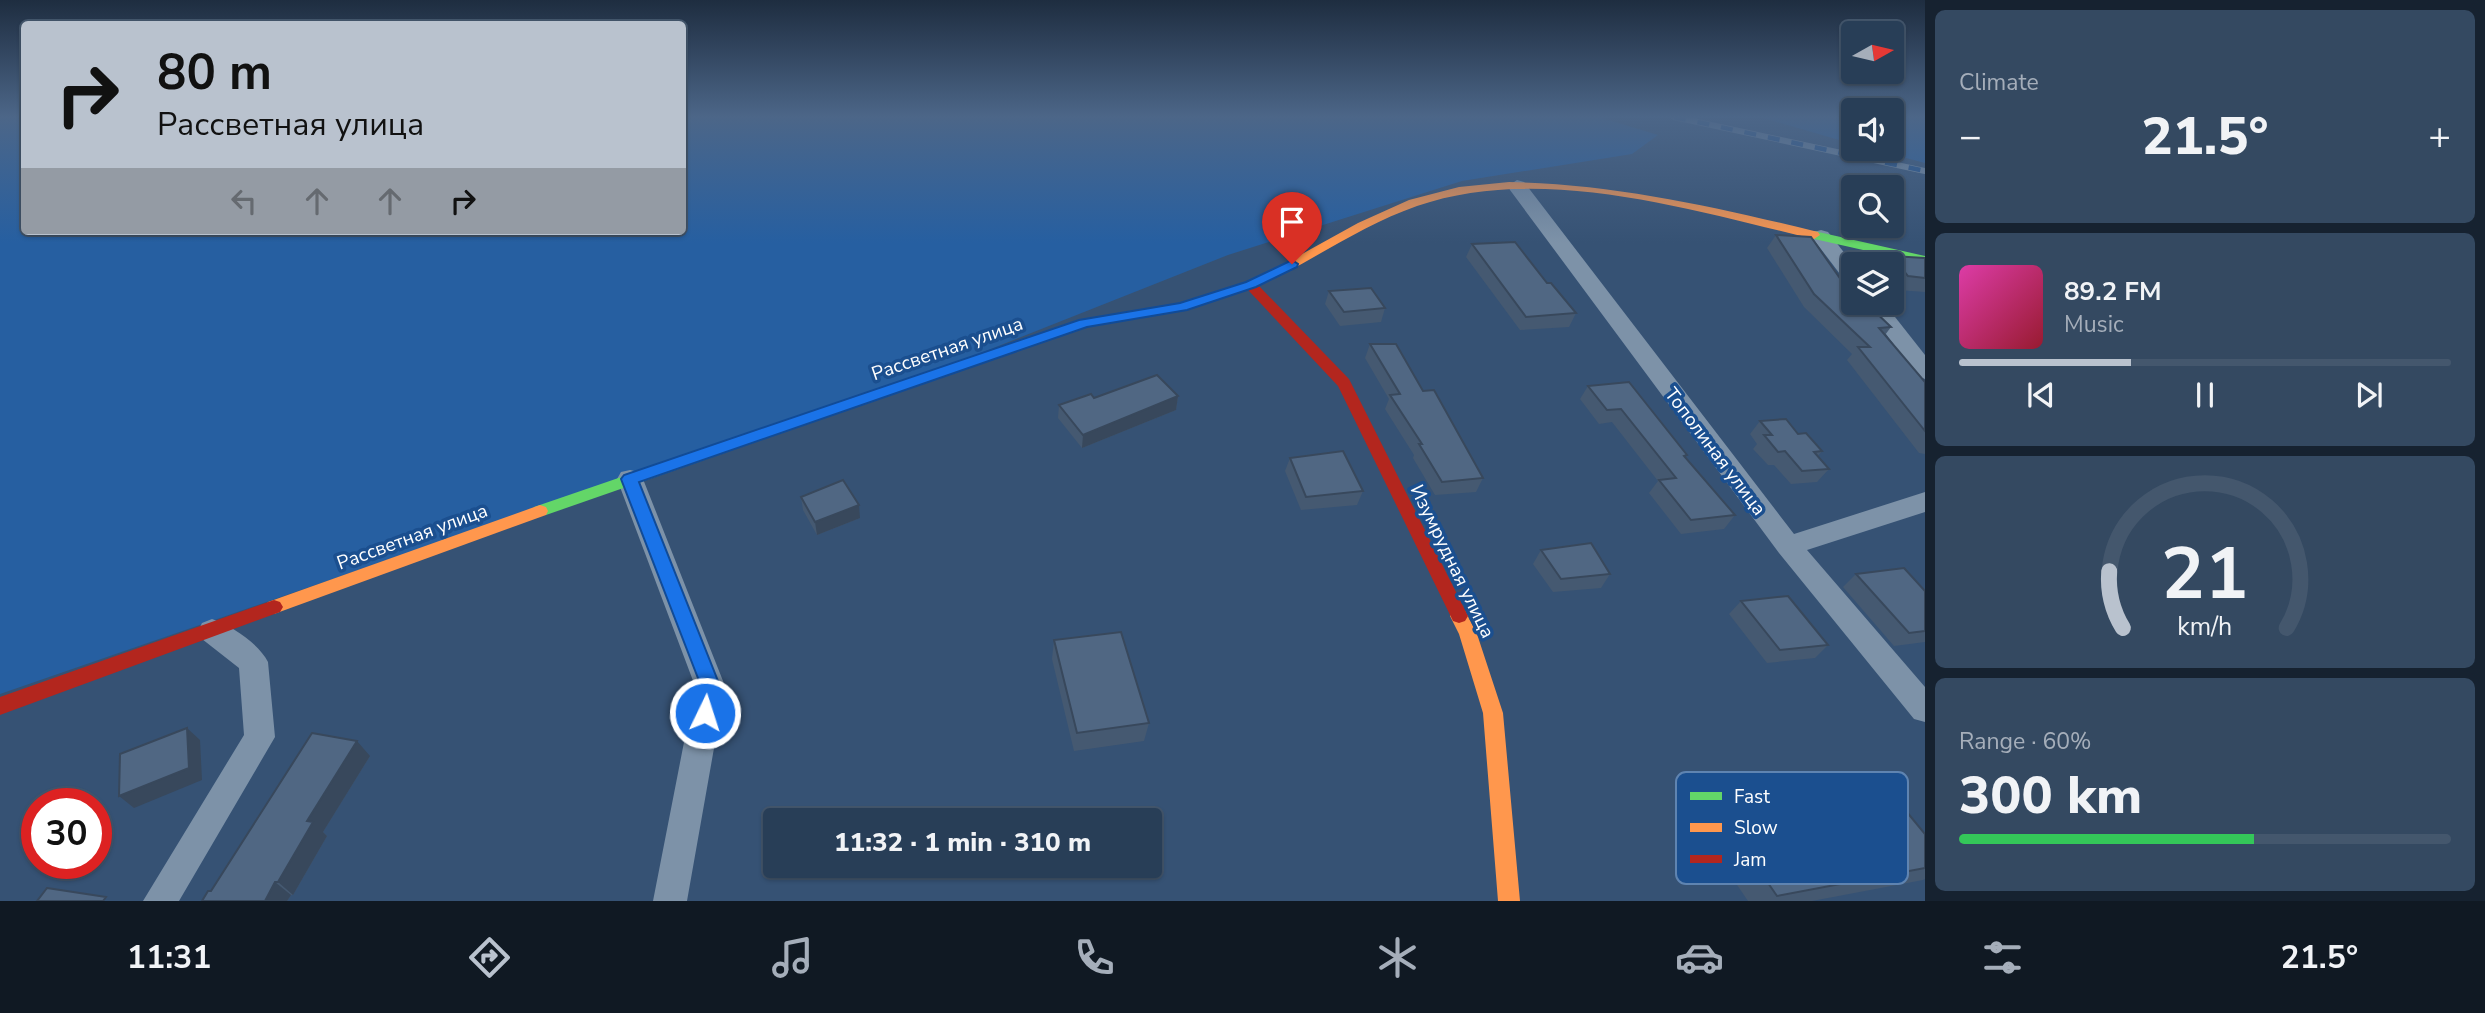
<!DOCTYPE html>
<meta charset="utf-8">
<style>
body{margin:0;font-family:"Nunito Sans",sans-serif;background:#344961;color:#f1f3f6;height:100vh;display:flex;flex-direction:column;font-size:26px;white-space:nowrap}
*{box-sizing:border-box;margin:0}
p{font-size:23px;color:#a5aeba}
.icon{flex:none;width:38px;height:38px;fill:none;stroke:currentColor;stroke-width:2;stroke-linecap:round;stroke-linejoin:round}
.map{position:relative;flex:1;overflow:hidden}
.sheet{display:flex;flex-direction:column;gap:10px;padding:10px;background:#162230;width:560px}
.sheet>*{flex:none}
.banner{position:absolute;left:21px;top:21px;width:665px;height:214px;border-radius:7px;box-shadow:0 2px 5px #0004,0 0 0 2px #44576d;background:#b9c2ce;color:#111;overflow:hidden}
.needle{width:46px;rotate:82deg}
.tools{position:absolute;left:1841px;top:21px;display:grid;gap:14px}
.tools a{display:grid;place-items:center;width:63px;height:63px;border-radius:7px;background:#283e57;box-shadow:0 2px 5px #0004,0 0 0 2px #44576d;font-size:35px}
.speed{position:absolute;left:21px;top:788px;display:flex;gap:14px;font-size:35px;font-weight:700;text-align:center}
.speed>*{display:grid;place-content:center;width:91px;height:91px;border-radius:50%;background:#283e57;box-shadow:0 2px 5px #0004,0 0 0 2px #44576d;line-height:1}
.speed .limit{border:10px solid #d22;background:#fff;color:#111}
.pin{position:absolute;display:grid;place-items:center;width:60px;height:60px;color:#fff;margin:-72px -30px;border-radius:50% 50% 50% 0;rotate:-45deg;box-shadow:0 0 7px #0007}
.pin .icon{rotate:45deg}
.me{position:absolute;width:77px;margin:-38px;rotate:4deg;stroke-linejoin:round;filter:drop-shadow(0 0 5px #0008)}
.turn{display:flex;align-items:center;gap:24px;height:147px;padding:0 21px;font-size:32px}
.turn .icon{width:91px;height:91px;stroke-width:2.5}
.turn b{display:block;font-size:49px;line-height:60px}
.lanes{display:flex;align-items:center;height:66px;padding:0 21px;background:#0003;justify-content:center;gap:35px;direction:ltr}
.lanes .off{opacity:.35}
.big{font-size:52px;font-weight:800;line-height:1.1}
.sheet .tile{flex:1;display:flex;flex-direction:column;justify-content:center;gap:10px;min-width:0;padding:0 24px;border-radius:10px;background:#344961}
.sheet .dial{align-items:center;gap:0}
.dial svg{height:182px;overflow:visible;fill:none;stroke:#44576d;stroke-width:7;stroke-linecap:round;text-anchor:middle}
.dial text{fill:#f1f3f6;stroke:none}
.song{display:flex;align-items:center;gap:21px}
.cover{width:84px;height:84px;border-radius:10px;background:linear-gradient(135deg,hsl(320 70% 55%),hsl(350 70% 35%))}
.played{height:7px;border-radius:4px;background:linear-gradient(90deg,#b9c2ce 35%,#44576d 35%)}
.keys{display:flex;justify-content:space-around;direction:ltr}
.heat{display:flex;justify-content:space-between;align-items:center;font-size:38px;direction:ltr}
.charge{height:10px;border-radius:5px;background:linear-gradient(90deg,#34c759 60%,#44576d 0)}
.trip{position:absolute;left:763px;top:808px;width:399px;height:70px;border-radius:7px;background:#283e57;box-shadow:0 2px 5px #0004,0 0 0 2px #44576d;font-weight:800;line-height:70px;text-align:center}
.tabs{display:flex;height:112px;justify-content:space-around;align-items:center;background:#101923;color:#a5aeba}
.tabs .icon{width:49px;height:49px}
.tabs .current{color:#b9c2ce}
.tabs b{font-size:32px;color:#f1f3f6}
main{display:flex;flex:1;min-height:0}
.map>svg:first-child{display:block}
.green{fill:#265fa1}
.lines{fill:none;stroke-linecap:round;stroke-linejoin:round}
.street{fill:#7d92a8;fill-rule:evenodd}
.fast{fill:#63d668;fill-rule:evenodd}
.slow{fill:#ff974d;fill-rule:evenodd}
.jam{fill:#b3261e;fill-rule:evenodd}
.rail-casing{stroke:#7e92a7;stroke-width:6}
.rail{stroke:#1b4f8f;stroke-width:4.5;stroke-dasharray:12;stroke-linecap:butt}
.wall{fill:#455971}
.shaded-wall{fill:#38485c}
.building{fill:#506783;stroke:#38485c;stroke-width:2}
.route{fill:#1a73e8;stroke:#114b97;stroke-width:2}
.labels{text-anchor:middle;stroke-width:7;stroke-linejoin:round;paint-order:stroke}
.street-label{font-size:19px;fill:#fff;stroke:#1b4f8f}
.key{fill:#1b4f8f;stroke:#5f84b1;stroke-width:2}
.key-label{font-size:19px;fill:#fff}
</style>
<main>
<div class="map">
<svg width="1925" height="901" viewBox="0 0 1925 901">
<rect width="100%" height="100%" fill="#365274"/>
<g class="green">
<path d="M 0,117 L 24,117 L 24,231 L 682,231 L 683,117 L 1599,117 L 1658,135 L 1632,154 L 1462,181 L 1228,255 L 938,370 L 0,694 Z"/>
<path d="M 1760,117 L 1853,117 L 1853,144 Z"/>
<path d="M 1892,117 L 1925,117 L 1925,163 L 1872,149 L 1892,149 Z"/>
</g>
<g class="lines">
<g class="street">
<path d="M 1517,180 L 1524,182 L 1794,534 L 1925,492 L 1925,512 L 1807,550 L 1925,687 L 1925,722 L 1914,719 L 1779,553 L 1510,190 L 1508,186 Z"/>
<path d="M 1821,230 L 1828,232 L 1853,264 L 1853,284 L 1846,282 L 1811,236 L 1814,232 Z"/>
<path d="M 1863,303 L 1884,303 L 1925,355 L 1925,379 L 1917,376 Z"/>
<path d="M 630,470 L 639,472 L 643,479 L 725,686 L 687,901 L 653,901 L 695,686 L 617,479 L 621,472 Z"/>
<path d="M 212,619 C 231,625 259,644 268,662 L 275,737 L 179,901 L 143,901 L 244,735 L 239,668 L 202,639 L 198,631 L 202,623 Z"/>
</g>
<g class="fast">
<path d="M 1814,231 L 1925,256 L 1925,264 L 1810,238 L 1810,232 Z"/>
<path d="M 851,398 L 859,403 L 856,407 L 546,515 L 534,515 L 532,511 L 534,507 Z"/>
</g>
<g class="slow">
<path d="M 1509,182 C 1615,184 1716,207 1818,232 L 1820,235 L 1814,239 C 1691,210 1541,163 1417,206 C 1371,222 1328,250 1285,273 L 1275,273 L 1273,270 L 1358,223 L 1409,200 L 1459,187 Z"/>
<path d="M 540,505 L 546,507 L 548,511 L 546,515 L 274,614 L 268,612 L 265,607 L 268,602 Z"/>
<path d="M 1459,609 L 1465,611 L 1477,634 L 1503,713 L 1520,901 L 1498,901 L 1483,713 L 1459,634 L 1450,616 L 1453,611 Z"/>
</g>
<g class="jam">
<path d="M 1280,266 L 1287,270 L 1285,273 L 1259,286 L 1349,379 L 1468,616 L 1465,621 L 1459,623 L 1453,621 L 1338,386 L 1248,290 L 1182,311 L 1087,327 L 856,407 L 851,408 L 843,403 L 846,399 L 1080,320 L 1180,303 L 1246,282 Z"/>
<path d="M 274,600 L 280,602 L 283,607 L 280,612 L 0,715 L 0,697 Z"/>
</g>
<defs>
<path id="rail" d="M 1674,117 L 1925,171"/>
</defs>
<use href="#rail" class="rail-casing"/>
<use href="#rail" class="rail"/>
</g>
<g class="wall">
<path d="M 1776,235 L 1853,303 L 1891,327 L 1885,335 L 1925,382 L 1925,454 L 1919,453 L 1847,360 L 1852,354 L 1804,307 L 1767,248 Z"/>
<path d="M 1472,244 L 1547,283 L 1576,313 L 1569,327 L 1520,330 L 1466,257 Z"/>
<path d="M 1892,256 L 1925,258 L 1925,292 L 1898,290 L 1892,282 L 1892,264 L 1886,264 Z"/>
<path d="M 1329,291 L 1385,308 L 1381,322 L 1340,326 L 1325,304 Z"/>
<path d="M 1370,344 L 1423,391 L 1483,478 L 1476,492 L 1435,495 L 1413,458 L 1414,455 L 1385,409 L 1389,399 L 1365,358 Z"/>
<path d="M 1588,386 L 1687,455 L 1685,457 L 1735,515 L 1724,529 L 1681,534 L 1649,493 L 1658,481 L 1612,422 L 1599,424 L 1580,399 Z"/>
<path d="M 1178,396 L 1176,410 L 1082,448 L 1058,418 L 1059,405 L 1094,398 Z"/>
<path d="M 1760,421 L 1798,434 L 1822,451 L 1818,456 L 1829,469 L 1817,482 L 1791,484 L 1774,465 L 1768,465 L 1753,449 L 1757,444 L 1750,434 Z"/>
<path d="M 1290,458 L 1363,491 L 1357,505 L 1301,510 L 1285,471 Z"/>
<path d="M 801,497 L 860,518 L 817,535 L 803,510 Z"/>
<path d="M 1541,550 L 1610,574 L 1601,588 L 1553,592 L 1533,564 Z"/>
<path d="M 1856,574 L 1925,591 L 1925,642 L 1894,646 L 1843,587 Z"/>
<path d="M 1741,601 L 1828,645 L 1815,658 L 1767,663 L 1729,614 Z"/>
<path d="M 1054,640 L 1149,723 L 1144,741 L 1074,751 L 1052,659 Z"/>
<path d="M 370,756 L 323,832 L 327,836 L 293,895 L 291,895 L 287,901 L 202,901 L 211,891 Z"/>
<path d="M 1925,834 L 1925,879 L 1923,880 L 1812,901 L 1748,901 L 1718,857 L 1739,841 Z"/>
</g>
<g class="shaded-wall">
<path d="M 1178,396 L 1176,410 L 1082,448 L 1083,435 Z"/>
<path d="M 859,505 L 860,518 L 817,535 L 815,522 Z"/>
<path d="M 187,728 L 200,740 L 202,780 L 134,808 L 119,796 Z"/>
<path d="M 357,741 L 370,756 L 323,832 L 327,836 L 293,895 L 278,882 L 307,821 Z"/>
<path d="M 275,882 L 291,895 L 287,901 L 265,901 Z"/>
</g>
<g class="building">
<path d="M 1776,235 L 1811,237 L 1853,297 L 1853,303 L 1858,303 L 1859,304 L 1867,304 L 1891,327 L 1879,328 L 1925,382 L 1925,431 L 1858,347 L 1870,347 L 1814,294 Z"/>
<path d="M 1515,242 L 1547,283 L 1551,283 L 1576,313 L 1526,317 L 1472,244 Z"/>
<path d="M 1892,256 L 1925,258 L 1925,278 L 1908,276 Z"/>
<path d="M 1371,288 L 1385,308 L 1344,312 L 1329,291 Z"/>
<path d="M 1370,344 L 1396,344 L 1423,391 L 1434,390 L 1483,478 L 1442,482 L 1419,444 L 1422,444 L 1390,395 L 1400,394 Z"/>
<path d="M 1157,375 L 1178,396 L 1083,435 L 1059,405 L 1091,394 L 1094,398 Z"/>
<path d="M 1629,382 L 1687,455 L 1684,456 L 1735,515 L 1691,520 L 1659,480 L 1676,478 L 1621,409 L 1607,410 L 1588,386 Z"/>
<path d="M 1786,419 L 1798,434 L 1806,433 L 1822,451 L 1814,452 L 1829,469 L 1802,471 L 1785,451 L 1778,452 L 1764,435 L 1772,435 L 1760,421 Z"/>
<path d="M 1343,451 L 1363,491 L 1306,497 L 1290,458 Z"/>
<path d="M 843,480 L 859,505 L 815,522 L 801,497 Z"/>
<path d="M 1591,543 L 1610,574 L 1561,579 L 1541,550 Z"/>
<path d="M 1904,568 L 1925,591 L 1925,631 L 1909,633 L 1856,574 Z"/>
<path d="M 1788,596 L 1828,645 L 1780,650 L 1741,601 Z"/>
<path d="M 1121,632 L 1149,723 L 1077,733 L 1054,640 Z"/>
<path d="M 187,728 L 189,768 L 119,796 L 120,754 Z"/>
<path d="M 312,733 L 357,741 L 307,821 L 313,822 L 278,882 L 275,882 L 265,901 L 202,901 L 208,891 L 211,891 Z"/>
<path d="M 1906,811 L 1925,834 L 1925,868 L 1777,896 L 1739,841 Z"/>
<path d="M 47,888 L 106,897 L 103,901 L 37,901 Z"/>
</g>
<linearGradient id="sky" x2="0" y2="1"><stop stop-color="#1e2d40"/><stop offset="0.48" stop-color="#4c6688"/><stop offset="1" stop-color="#4c6688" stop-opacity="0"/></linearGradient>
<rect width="1925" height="243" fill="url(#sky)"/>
<path class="route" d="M 1292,260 L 1298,264 L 1297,267 L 1256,287 L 1187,310 L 1087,327 L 639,482 L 720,686 L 712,719 L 705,722 L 698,719 L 696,713 L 701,686 L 621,479 L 624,475 L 1079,320 L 1180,303 L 1246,282 Z"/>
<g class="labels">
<g class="street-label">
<text transform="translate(947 348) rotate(-19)" y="7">Рассветная улица</text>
<text transform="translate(1716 451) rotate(53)" y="7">Тополиная улица</text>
<text transform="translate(412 536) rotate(-20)" y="7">Рассветная улица</text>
<text transform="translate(1453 561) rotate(64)" y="7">Изумрудная улица</text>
</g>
</g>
<rect x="1676" y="772" width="232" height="112" rx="10" class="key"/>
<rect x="1690" y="792" width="32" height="8" fill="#63d668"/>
<rect x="1690" y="823" width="32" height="9" fill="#ff974d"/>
<rect x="1690" y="855" width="32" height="8" fill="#b3261e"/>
<g class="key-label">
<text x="1734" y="803">Fast</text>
<text x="1734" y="834">Slow</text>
<text x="1734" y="866">Jam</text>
</g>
</svg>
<div class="tools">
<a><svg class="needle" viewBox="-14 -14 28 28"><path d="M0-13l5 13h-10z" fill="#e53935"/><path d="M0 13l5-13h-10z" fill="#a5aeba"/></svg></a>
<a><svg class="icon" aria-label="sound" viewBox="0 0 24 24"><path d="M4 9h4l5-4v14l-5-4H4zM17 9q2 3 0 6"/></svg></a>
<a><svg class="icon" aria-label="search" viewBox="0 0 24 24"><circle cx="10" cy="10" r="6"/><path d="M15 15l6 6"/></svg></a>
<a><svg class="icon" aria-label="layers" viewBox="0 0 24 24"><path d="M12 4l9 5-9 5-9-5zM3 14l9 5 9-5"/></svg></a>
</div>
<div class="speed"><div class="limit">30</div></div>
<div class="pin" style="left:1292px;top:264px;background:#d93025"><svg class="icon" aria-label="arrive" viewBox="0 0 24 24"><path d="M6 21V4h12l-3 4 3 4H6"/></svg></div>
<svg class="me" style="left:705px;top:713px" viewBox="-20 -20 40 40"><circle r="17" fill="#1a73e8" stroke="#fff" stroke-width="3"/><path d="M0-11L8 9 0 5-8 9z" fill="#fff"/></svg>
<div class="trip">11:32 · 1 min · 310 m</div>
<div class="banner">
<div class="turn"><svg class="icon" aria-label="right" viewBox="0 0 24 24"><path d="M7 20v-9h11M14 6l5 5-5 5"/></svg><div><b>80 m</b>Рассветная улица</div></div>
<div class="lanes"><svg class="icon off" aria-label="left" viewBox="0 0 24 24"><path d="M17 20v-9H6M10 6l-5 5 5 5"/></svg><svg class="icon off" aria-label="ahead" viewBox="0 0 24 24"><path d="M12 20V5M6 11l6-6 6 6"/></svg><svg class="icon off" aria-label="ahead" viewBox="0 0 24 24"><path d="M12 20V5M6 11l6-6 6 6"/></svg><svg class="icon" aria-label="right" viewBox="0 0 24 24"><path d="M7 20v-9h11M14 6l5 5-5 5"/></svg></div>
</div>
</div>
<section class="sheet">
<div class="tile"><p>Climate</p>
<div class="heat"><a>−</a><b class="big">21.5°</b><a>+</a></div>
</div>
<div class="tile">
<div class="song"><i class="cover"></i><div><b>89.2 FM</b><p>Music</p></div></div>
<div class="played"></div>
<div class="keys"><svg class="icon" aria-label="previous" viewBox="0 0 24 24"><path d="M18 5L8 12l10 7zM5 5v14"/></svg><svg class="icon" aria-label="pause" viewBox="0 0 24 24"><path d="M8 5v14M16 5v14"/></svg><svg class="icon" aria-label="next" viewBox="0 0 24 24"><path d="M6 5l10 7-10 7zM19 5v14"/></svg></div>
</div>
<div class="tile dial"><svg viewBox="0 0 100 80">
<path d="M14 69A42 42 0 1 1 86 69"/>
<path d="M14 69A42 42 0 0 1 8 44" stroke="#b9c2ce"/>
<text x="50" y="56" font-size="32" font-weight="700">21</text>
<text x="50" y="72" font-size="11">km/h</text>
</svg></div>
<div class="tile"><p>Range · 60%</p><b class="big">300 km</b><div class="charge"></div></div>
</section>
</main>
<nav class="tabs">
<b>11:31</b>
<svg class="icon current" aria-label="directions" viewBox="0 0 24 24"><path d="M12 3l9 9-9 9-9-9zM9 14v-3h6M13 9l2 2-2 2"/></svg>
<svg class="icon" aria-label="music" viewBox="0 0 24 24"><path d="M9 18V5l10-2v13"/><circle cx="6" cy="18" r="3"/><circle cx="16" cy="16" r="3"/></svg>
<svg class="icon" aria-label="phone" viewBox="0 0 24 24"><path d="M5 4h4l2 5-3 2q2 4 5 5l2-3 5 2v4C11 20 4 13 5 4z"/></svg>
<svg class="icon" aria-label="climate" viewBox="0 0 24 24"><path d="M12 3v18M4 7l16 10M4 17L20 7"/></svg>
<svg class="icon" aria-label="car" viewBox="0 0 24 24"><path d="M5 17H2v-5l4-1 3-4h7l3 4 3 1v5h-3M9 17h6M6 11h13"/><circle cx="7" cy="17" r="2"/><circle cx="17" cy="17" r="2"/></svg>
<svg class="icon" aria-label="filters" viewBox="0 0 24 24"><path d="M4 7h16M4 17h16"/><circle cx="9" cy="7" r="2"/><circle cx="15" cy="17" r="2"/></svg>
<b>21.5°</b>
</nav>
